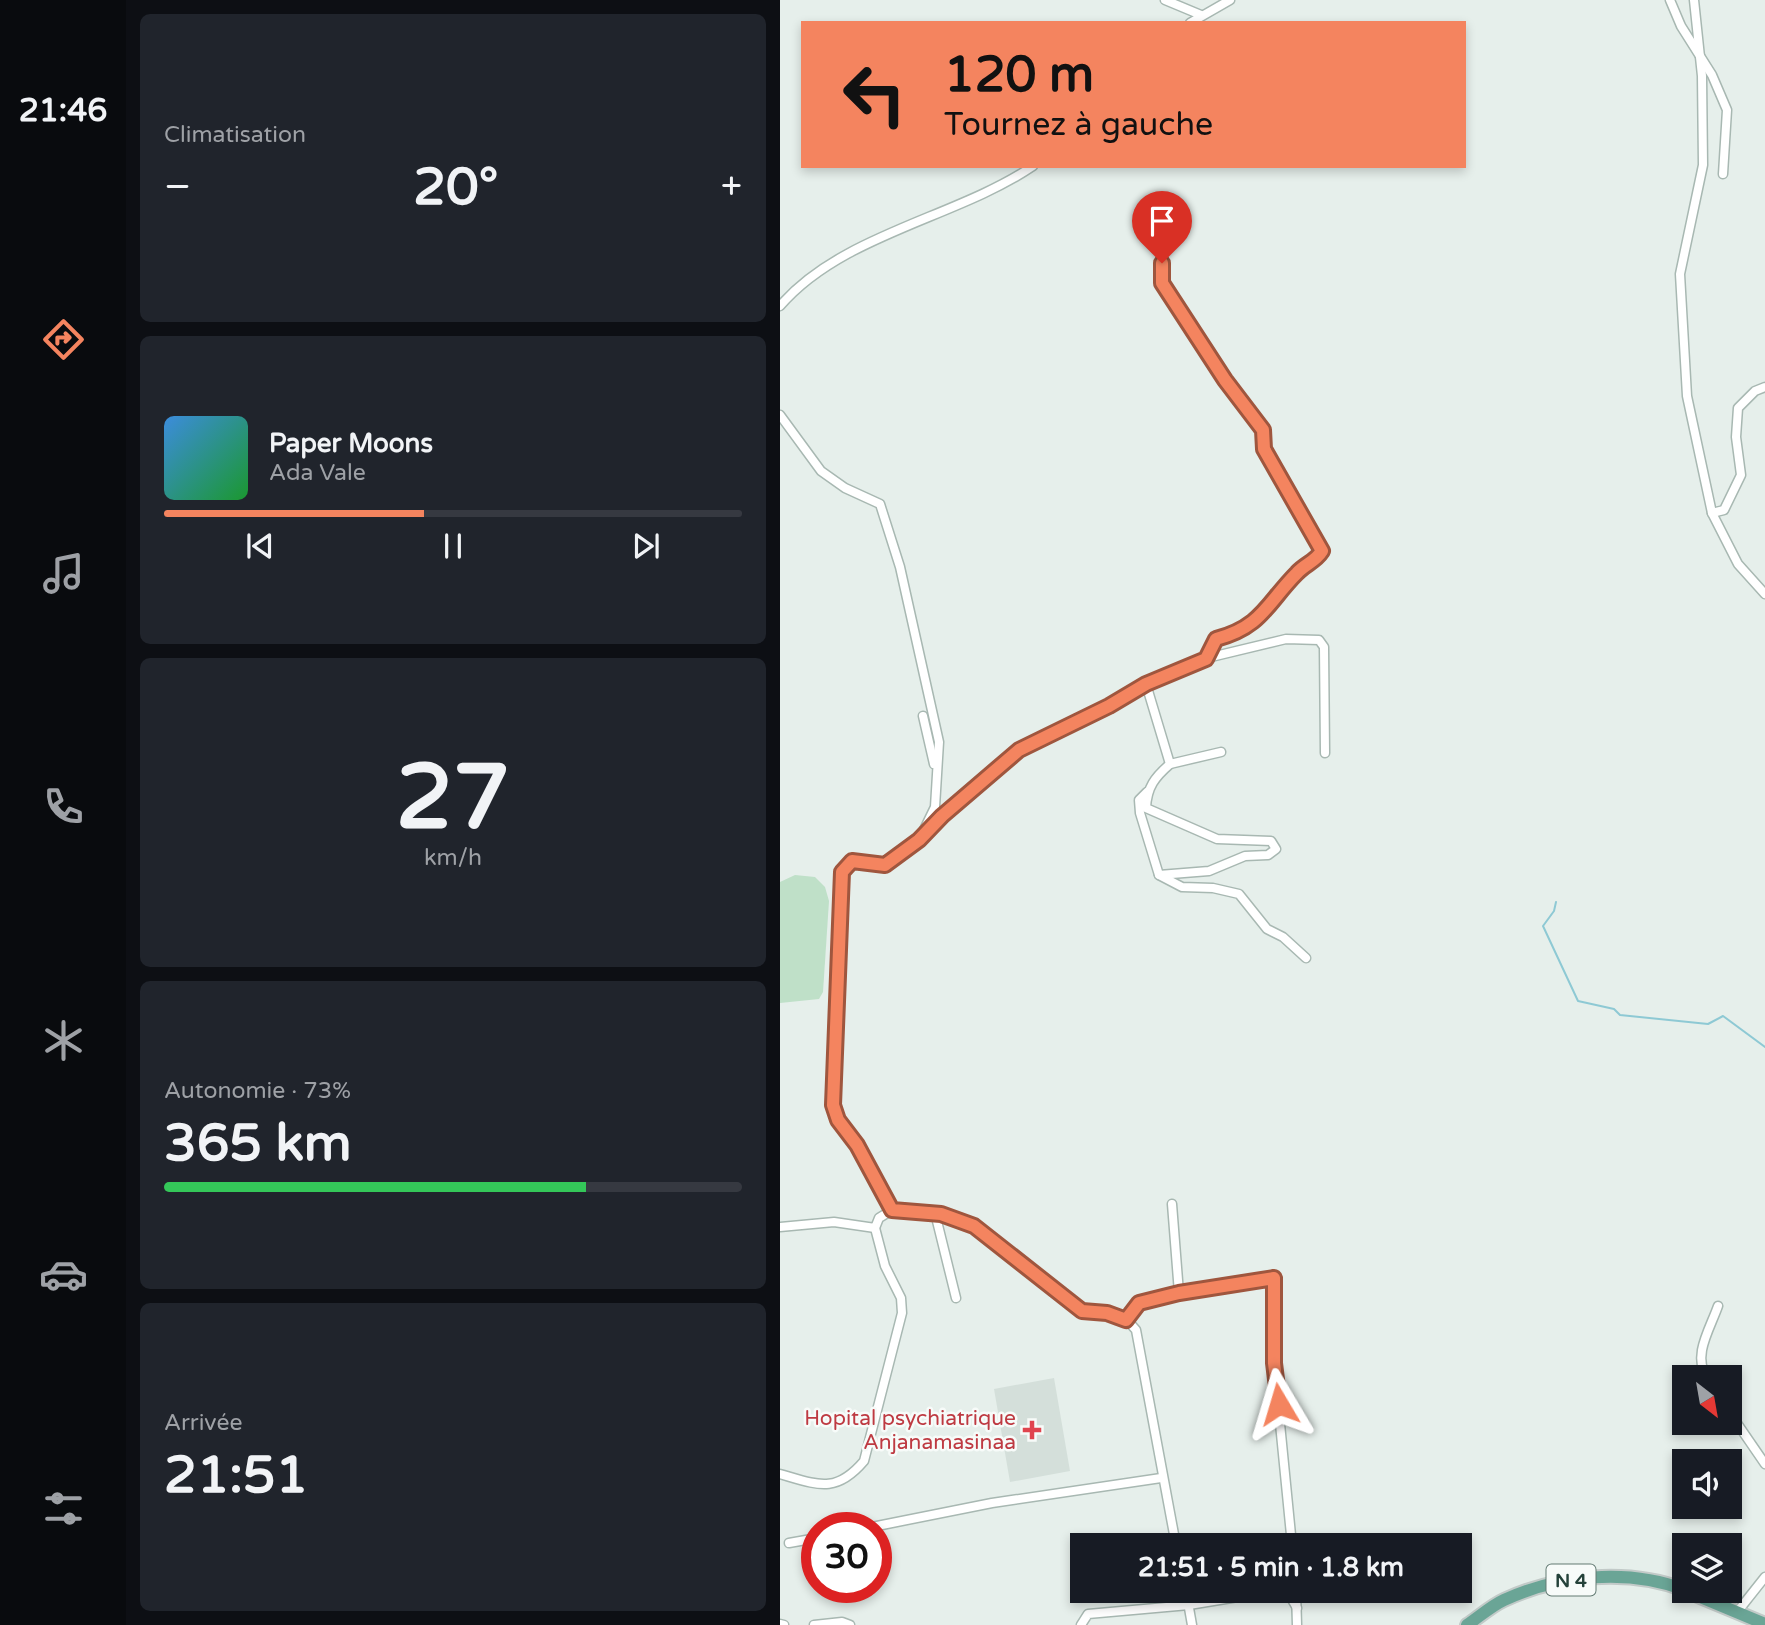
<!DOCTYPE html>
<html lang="fr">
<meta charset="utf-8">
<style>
body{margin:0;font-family:"Varela Round",sans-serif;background:#20242c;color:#f1f3f6;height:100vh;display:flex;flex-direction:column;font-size:26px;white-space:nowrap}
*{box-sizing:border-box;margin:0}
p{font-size:23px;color:#9ea1a6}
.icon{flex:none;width:38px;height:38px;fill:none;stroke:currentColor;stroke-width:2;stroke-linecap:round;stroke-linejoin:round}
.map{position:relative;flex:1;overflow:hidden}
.details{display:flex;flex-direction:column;gap:14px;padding:14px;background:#0d0f14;width:654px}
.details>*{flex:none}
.guide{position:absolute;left:21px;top:21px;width:665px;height:147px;border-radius:0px;box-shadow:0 4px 10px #0003;background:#f4845f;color:#111;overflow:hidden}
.needle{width:46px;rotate:149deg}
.tools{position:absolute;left:892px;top:1365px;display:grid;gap:14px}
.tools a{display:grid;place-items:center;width:70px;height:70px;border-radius:0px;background:#171b24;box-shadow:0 4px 10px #0003;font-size:35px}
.speed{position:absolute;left:21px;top:1512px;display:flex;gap:14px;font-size:35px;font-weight:700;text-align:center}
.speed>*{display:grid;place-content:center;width:91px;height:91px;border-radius:50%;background:#171b24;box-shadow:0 4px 10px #0003;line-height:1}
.speed .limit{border:10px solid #d22;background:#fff;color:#111}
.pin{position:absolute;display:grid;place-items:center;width:60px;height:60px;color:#fff;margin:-72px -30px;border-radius:50% 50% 50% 0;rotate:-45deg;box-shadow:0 0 7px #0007}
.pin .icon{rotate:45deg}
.me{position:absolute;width:77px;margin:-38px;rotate:353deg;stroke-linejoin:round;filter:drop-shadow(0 0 5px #0008)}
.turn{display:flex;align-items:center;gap:24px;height:147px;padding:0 28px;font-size:32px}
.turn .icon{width:91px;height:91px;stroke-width:2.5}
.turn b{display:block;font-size:49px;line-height:60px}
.big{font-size:52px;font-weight:800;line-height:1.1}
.details .tile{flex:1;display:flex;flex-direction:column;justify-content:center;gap:10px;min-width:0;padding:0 24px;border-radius:10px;background:#20242c}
.details .dial{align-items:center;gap:0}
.dial b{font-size:91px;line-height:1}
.song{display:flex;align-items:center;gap:21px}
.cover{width:84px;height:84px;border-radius:10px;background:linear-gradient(135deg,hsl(210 70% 55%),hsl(130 70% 35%))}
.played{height:7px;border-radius:4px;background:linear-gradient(90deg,#f4845f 45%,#363941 45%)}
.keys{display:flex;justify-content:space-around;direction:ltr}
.heat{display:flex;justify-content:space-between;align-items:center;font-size:38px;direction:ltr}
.charge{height:10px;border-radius:5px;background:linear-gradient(90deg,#34c759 73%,#363941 0)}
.trip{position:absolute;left:290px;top:1533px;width:402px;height:70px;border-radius:0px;background:#171b24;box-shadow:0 4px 10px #0003;font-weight:800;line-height:70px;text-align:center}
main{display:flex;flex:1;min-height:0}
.dock{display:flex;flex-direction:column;width:126px;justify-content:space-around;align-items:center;background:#090b0e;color:#9ea1a6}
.dock .icon{width:49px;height:49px}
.dock .on{color:#f4845f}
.dock b{font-size:32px;color:#f1f3f6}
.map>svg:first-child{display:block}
.built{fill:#d4dfda}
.green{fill:#bfe0c8}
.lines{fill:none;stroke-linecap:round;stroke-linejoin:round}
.stream{stroke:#8ec9d4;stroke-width:2}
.street-casing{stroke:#a8b8b2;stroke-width:11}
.primary-casing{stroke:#c2cac8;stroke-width:16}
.street{stroke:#fff;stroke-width:8}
.primary{stroke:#6aa596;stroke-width:12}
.route-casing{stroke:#9f563e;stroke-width:18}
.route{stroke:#f4845f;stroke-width:12}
.health-dot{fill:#e0444e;stroke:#f7fbf9;stroke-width:2.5}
.labels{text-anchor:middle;stroke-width:5;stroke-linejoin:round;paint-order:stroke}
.shield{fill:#f7fbf9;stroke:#637a73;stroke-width:2}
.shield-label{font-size:19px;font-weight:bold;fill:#24423a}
.health-label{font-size:21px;fill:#be3a42;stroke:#f7fbf9;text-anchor:end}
</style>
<main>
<nav class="dock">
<b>21:46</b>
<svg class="icon on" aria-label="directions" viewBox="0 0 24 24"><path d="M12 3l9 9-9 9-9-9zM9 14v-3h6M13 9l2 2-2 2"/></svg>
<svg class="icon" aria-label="music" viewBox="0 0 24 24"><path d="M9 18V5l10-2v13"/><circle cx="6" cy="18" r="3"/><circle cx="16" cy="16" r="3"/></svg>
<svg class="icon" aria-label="phone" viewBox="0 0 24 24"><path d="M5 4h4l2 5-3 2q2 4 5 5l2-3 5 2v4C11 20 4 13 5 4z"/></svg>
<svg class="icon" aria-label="climate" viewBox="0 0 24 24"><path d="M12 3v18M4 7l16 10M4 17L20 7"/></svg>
<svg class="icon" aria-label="car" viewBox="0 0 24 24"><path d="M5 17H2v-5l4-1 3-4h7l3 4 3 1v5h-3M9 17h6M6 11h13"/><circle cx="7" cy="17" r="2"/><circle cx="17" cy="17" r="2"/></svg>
<svg class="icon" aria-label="filters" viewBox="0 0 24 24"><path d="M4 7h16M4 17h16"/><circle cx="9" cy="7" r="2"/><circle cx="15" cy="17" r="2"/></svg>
</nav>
<section class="details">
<div class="tile"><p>Climatisation</p>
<div class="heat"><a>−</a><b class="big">20°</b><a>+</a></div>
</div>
<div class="tile">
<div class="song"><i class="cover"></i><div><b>Paper Moons</b><p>Ada Vale</p></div></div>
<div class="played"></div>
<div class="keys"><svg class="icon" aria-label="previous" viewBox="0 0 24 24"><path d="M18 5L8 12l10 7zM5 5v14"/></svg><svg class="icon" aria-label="pause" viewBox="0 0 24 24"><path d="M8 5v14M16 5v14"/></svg><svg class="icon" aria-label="next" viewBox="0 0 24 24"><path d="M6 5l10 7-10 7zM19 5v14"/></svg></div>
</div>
<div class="tile dial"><b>27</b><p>km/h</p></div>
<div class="tile"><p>Autonomie · 73%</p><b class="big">365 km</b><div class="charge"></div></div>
<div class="tile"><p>Arrivée</p><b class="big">21:51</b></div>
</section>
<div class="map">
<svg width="985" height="1625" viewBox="0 0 985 1625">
<rect width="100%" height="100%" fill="#e6efeb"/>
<path class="built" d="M 274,1378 L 290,1471 L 230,1482 L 214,1389 Z"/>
<path class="green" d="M 15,875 L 35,877 L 45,887 L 49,901 L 43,992 L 39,999 L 0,1003 L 0,882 Z"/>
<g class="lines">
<path class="stream" d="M 776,902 L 774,911 L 763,926 L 798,1001 L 834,1009 L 840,1015 L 928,1024 L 943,1016 L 985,1047"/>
<defs>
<g id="street">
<path d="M 385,0 L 421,15"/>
<path d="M 890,0 L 901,26 L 932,75 L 947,110 L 943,174"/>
<path d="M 914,0 L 922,76 L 923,165 L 900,274 L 907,396 L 932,513 L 944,510 L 961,475 L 956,437 L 958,408 L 975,391 L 985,387"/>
<path d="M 410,23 L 450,0"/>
<path d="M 382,263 L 382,283 L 445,380 L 483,430 L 484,449 L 542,551 C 535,562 525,564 517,573 C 487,603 481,627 436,639 L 427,658"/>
<path d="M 0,306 C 62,234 176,218 253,166"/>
<path d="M 0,415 L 41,471 L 65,488 L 100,504 L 120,567 L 159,742 L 155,807 L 139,840 L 105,865 L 72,861 L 62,872 L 52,1074 L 53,1105 L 58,1120 L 77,1145 L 112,1210 L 161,1214 L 194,1226 L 302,1312 L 327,1313 L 347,1320 L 356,1330 L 396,1545"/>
<path d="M 932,513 L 958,564 L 985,594"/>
<path d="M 366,684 L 390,764 C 375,777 367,787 366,808 L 437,839 L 491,841 L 496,849 L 488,855 L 465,856 L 429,871 L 379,875 L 402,887 L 433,888 L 459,894 L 487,929 L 503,937 L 526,958"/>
<path d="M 143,716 L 154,764"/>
<path d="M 390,764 L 441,752"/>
<path d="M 367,792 L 359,800 L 360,813 L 379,875"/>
<path d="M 146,833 L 239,750 L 329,706 L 366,684 L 427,658 L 506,639 L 539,640 L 544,647 L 545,753"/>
<path d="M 392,1204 L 399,1293"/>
<path d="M 155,1213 L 176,1298"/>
<path d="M 0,1227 L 54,1222 L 95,1228 L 99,1218 L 112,1210"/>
<path d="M 347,1320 L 359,1303 L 399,1293 L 494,1277 L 494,1363 L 512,1545"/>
<path d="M 927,1377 C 912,1356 930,1329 938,1306"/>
<path d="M 950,1413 L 985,1464"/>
<path d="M 0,1474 C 38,1485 56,1494 84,1461 L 122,1313 L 121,1298 L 105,1266 L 95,1228"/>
<path d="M 87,1528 L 212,1503 L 381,1478"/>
<path d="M 9,1543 L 37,1538"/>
<path d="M 406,1591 L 412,1625"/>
<path d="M 516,1591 L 517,1625"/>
<path d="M 958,1611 L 985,1577"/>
<path d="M 0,1624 L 4,1625"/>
<path d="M 34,1625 L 62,1622 L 70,1625"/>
<path d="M 301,1625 L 308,1614 L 409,1605 L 495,1591 L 507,1591 L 517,1608"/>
</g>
<g id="primary">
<path d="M 906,1591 L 985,1624"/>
<path d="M 687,1625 C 699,1617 711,1606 724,1600 C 778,1575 848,1568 905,1590"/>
</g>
</defs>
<use href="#street" class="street-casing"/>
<use href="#primary" class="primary-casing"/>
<use href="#street" class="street"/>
<use href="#primary" class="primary"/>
</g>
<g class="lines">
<defs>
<path id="route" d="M 382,263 L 382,283 L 445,380 L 483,430 L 484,449 L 542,551 C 535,562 525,564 517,573 C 487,603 482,627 436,639 L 426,659 L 366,684 L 329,706 L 239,750 L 162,816 L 139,840 L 105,865 L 72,861 L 62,872 L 53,1105 L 58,1120 L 77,1145 L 112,1210 L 161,1214 L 194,1226 L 302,1311 L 327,1313 L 346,1320 L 359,1303 L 399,1293 L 494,1278 L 494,1363 L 499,1404"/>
</defs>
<use href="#route" class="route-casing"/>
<use href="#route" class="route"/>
</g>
<path class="health-dot" d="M248.5 1419.5h7v7h7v7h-7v7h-7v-7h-7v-7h7z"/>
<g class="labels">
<rect class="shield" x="766.5" y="1564.5" width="49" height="31" rx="5"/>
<g class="shield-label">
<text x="791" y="1587">N 4</text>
</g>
<g class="health-label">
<text x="236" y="1425">Hopital psychiatrique<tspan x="236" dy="24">Anjanamasinaa</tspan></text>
</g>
</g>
</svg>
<div class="tools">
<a><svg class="needle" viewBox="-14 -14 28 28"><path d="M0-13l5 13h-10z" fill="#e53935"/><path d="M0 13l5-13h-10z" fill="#9ea1a6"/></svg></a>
<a><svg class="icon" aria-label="sound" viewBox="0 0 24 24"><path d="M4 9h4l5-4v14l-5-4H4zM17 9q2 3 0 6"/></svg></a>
<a><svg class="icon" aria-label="layers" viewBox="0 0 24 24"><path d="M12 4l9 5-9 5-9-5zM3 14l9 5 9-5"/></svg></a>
</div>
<div class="speed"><div class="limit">30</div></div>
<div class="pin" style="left:382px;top:263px;background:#d93025"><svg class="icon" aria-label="arrive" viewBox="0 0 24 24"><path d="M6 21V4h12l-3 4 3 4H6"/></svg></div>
<svg class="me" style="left:499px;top:1404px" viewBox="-20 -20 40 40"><path d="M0-17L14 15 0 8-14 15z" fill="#f4845f" stroke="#fff" stroke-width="4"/></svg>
<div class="trip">21:51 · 5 min · 1.8 km</div>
<div class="guide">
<div class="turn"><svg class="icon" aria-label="left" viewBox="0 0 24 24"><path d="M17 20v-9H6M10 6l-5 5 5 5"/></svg><div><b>120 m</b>Tournez à gauche</div></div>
</div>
</div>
</main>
